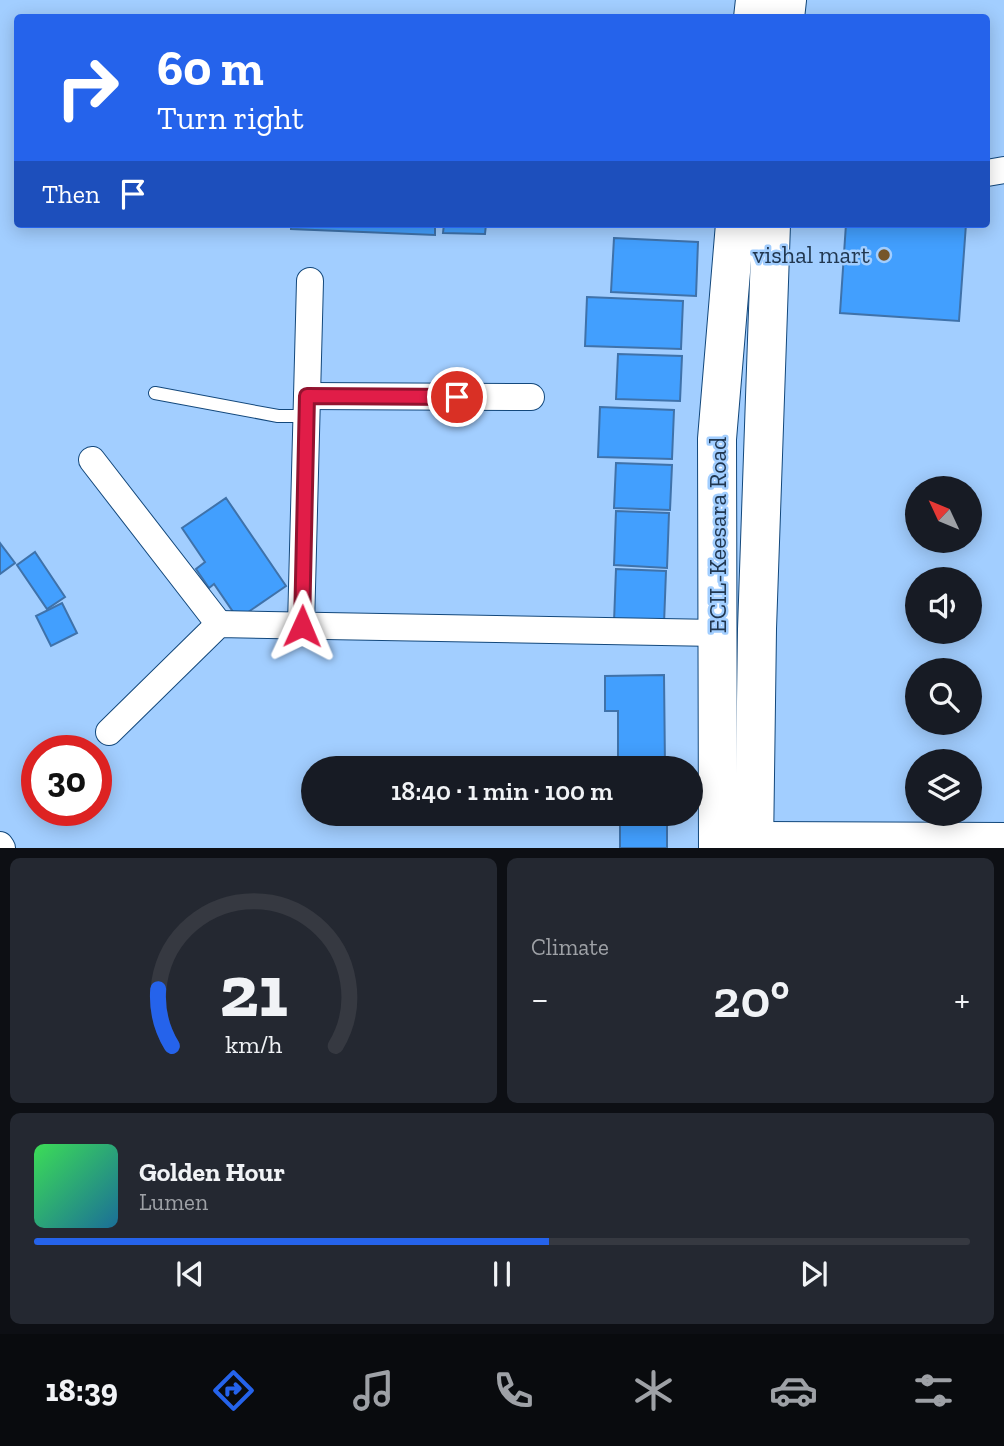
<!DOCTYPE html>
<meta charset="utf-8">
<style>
body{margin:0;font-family:"Zilla Slab",serif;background:#242831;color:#f1f3f6;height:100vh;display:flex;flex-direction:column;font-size:26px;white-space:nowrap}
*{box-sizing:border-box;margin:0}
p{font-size:23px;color:#9ea1a6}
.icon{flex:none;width:38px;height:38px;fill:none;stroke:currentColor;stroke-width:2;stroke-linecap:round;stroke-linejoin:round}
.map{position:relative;height:848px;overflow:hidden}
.details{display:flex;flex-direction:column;gap:10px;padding:10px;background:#0d0f14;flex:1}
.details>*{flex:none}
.guide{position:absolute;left:14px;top:14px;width:976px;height:214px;border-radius:7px;box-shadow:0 4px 18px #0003;background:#2563eb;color:#fff;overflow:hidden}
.needle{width:46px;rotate:314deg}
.tools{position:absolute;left:905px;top:476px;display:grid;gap:14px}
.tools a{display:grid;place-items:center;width:77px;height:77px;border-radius:50%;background:#171b24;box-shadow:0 4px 18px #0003;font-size:35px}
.speed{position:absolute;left:21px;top:735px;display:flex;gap:14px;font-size:35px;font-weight:700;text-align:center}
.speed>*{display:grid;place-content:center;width:91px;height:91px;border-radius:50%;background:#171b24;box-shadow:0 4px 18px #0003;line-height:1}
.speed .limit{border:10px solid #d22;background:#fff;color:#111}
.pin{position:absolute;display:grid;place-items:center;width:60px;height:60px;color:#fff;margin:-30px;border:4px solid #fff;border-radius:50%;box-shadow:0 2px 7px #0007}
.me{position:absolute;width:77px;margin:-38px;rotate:1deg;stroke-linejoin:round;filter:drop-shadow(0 0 5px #0008)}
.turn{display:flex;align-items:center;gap:24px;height:147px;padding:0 28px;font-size:32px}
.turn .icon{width:91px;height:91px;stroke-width:2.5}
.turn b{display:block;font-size:49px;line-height:60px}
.then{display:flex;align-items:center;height:66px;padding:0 28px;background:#0003;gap:14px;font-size:26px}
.big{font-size:52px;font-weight:600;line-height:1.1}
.details .tile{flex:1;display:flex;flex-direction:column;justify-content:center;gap:10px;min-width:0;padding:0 24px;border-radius:10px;background:#242831}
.details .dial{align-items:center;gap:0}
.dial svg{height:182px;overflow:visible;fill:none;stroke:#363941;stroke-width:7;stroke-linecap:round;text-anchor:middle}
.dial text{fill:#f1f3f6;stroke:none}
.song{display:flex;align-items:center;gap:21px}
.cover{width:84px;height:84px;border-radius:10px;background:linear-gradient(135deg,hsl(130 70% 55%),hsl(200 70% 35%))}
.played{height:7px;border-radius:4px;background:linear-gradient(90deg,#2563eb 55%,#363941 55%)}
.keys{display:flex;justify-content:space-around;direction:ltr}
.heat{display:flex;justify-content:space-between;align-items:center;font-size:38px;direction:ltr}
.details .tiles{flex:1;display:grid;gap:10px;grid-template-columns:1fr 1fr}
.tile:last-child{grid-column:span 2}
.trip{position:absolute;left:301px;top:756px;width:402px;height:70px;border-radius:35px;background:#171b24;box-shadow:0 4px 18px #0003;font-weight:600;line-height:70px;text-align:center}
.dock{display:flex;height:112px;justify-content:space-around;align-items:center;background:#090b0e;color:#9ea1a6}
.dock .icon{width:49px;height:49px}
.dock .selected{color:#2563eb}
.dock b{font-size:32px;color:#f1f3f6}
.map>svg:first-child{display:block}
.building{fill:#429ffe;stroke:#3f72aa;stroke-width:2}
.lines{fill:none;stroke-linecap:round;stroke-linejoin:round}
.lane-casing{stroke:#13487c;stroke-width:14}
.street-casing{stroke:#13487c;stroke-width:28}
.primary-casing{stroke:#13487c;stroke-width:40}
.lane{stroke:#fff;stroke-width:12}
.street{stroke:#fff;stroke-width:26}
.primary{stroke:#fff;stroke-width:38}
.route-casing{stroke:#92132f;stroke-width:18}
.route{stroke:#e11d48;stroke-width:12}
.poi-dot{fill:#75552b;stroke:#a2ceff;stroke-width:2.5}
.labels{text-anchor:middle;stroke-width:5;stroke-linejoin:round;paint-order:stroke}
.poi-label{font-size:24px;fill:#213750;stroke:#a2ceff;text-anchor:end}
.street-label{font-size:24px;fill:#213750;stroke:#a2ceff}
</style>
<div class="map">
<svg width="1004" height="848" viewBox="0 0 1004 848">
<rect width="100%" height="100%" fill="#a2ceff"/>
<g class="building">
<path d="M 291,224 L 435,224 L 435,235 L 291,229 Z"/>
<path d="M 444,224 L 486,224 L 485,234 L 443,233 Z"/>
<path d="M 846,224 L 966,224 L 959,321 L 840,313 Z"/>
<path d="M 614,238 L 698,242 L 696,296 L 611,292 Z"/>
<path d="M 587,297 L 683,301 L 681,349 L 585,346 Z"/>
<path d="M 618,354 L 682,356 L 680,401 L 616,399 Z"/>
<path d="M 600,407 L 674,410 L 672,459 L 598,457 Z"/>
<path d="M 616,463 L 672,465 L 670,510 L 614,508 Z"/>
<path d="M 226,498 L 286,586 L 238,619 L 214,584 L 209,588 L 196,569 L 205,562 L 182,528 Z"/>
<path d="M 616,511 L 669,513 L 667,568 L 614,565 Z"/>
<path d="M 0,543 L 15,563 L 0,574 Z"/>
<path d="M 35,552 L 65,597 L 47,609 L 17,565 Z"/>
<path d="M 616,569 L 666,571 L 664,624 L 614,622 Z"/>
<path d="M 62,603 L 77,633 L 51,646 L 36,616 Z"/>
<path d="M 664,675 L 665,768 L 618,768 L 618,711 L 605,711 L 605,676 Z"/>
<rect x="620" y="814" width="47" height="34"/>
</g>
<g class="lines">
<defs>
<path id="lane" d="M 155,393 L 278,416 L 306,416"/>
<g id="street">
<path d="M 987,173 L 1004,170"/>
<path d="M 307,396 L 531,397"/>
<path d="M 92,460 L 219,624"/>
<path d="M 301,626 L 310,281"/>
<path d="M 109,732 L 219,624 L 717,633"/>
<path d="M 755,835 L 1004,836"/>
<path d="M 0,845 L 2,848"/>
</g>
<g id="primary">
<path d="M 753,18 L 755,0"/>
<path d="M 785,18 L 787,0"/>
<path d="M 718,848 L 717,439 L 735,224"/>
<path d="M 754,848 L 757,629 L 771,224"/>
</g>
</defs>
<use href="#lane" class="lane-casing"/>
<use href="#street" class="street-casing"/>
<use href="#primary" class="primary-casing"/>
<use href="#lane" class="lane"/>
<use href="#street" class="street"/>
<use href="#primary" class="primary"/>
</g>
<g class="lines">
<defs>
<path id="route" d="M 302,626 L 307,396 L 457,397"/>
</defs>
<use href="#route" class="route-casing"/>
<use href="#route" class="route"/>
</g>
<circle class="poi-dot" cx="884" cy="255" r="7"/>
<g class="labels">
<g class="poi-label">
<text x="870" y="263">vishal mart</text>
</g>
<g class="street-label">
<text transform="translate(718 535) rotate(-90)" y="8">ECIL-Keesara Road</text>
</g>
</g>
</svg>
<div class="tools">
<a><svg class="needle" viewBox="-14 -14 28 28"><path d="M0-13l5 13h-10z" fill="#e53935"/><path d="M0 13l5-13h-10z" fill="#9ea1a6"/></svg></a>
<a><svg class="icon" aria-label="sound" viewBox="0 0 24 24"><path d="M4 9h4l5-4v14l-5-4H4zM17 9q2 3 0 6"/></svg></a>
<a><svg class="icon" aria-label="search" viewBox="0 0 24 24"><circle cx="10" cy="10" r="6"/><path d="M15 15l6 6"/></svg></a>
<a><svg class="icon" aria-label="layers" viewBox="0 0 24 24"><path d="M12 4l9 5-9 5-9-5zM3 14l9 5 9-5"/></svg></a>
</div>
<div class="speed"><div class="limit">30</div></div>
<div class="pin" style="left:457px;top:397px;background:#d93025"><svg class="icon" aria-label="arrive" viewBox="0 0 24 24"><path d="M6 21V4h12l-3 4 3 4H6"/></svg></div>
<svg class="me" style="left:302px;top:626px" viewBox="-20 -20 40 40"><path d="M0-17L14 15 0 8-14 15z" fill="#e11d48" stroke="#fff" stroke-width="4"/></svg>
<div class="trip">18:40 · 1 min · 100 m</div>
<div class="guide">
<div class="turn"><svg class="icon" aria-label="right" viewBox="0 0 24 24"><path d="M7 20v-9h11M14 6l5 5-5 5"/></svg><div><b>60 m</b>Turn right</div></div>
<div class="then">Then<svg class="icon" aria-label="arrive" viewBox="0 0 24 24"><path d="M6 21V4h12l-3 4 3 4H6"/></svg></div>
</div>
</div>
<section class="details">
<div class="tiles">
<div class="tile dial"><svg viewBox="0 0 100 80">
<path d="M14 69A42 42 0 1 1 86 69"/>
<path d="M14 69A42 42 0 0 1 8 44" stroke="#2563eb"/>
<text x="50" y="56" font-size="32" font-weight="700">21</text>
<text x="50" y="72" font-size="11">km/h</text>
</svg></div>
<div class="tile"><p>Climate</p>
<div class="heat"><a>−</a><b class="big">20°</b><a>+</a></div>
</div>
<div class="tile">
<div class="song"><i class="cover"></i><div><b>Golden Hour</b><p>Lumen</p></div></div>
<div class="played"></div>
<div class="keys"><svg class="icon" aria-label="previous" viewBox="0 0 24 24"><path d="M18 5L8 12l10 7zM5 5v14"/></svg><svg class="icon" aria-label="pause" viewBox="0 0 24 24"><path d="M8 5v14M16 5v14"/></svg><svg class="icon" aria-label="next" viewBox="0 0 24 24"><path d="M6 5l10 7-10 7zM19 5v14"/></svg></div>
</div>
</div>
</section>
<nav class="dock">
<b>18:39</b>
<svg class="icon selected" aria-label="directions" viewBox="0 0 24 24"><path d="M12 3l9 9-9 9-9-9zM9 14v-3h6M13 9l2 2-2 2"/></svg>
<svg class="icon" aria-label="music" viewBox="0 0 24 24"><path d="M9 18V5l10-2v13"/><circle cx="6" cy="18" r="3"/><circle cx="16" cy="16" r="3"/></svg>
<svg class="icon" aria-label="phone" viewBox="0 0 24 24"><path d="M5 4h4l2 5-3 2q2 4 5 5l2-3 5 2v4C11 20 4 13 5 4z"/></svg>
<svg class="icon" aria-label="climate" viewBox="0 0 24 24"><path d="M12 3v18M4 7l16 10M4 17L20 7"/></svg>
<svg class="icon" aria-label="car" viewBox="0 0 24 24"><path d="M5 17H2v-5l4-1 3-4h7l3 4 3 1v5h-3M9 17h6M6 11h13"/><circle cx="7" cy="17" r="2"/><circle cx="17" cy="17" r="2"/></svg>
<svg class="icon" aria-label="filters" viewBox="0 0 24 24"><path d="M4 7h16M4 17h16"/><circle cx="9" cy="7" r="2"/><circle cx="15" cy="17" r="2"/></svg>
</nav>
